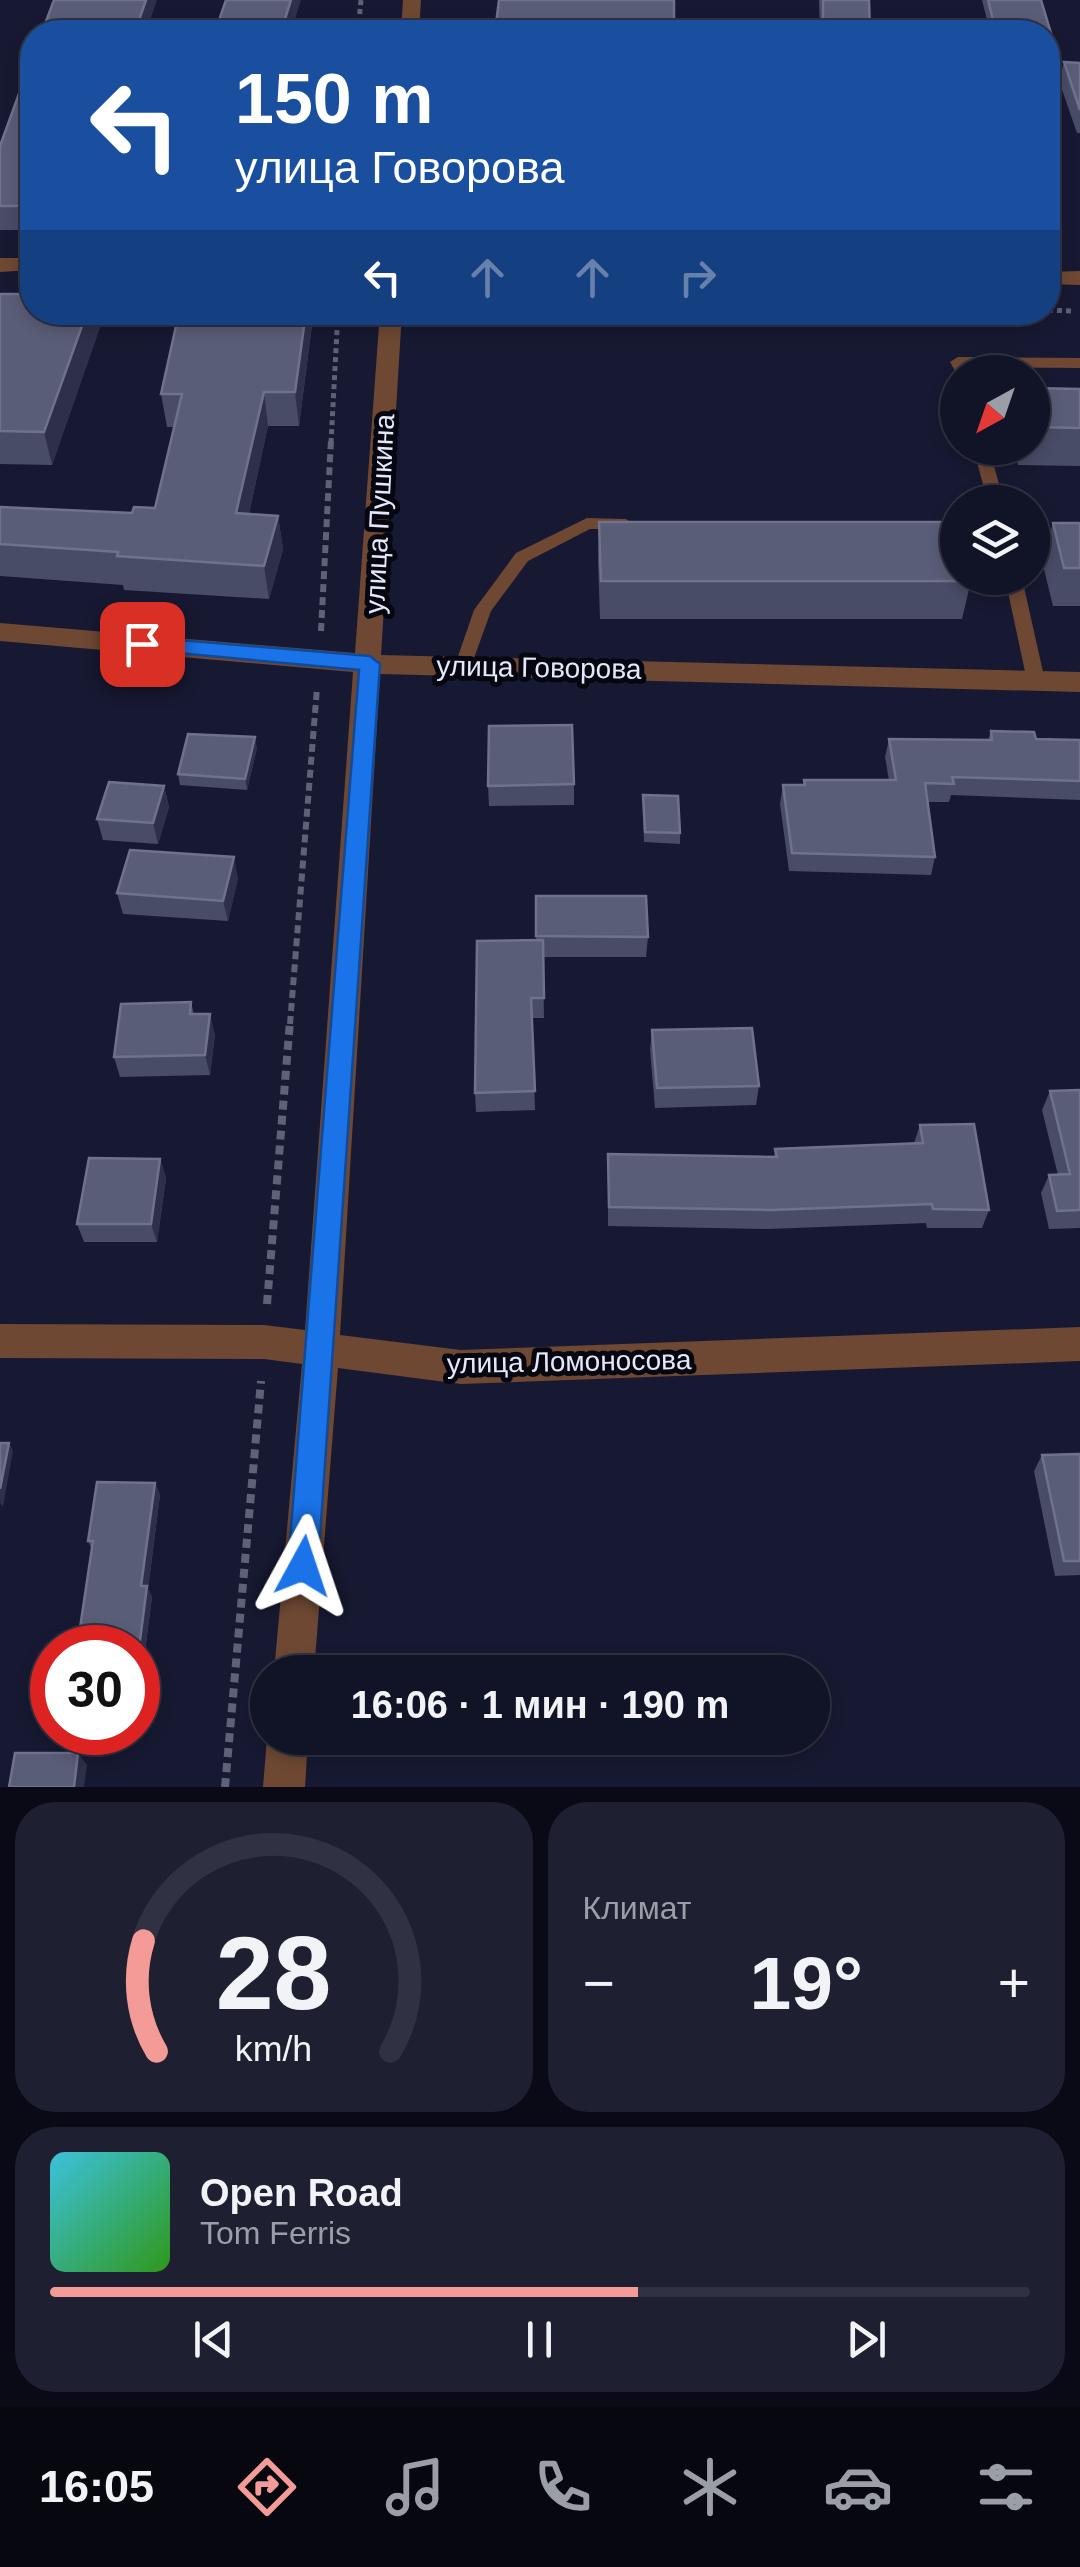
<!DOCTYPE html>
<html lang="ru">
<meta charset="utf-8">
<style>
body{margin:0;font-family:Helvetica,sans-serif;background:#1e2032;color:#f1f3f6;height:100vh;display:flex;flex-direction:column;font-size:38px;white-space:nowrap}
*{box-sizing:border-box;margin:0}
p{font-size:32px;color:#9c9ea7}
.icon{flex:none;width:55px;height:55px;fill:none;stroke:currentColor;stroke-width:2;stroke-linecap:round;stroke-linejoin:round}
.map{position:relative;height:1787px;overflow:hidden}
.details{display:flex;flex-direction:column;gap:15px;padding:15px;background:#090a15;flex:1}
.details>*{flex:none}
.top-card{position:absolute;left:20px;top:20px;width:1040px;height:305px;border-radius:40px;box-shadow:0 5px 15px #0003,0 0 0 2px #303243;background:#1a4fa0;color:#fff;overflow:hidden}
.needle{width:65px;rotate:220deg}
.buttons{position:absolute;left:940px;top:355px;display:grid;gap:20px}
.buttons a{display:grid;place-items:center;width:110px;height:110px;border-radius:50%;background:#111326;box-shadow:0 5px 15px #0003,0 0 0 2px #303243;font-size:50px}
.speed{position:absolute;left:30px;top:1625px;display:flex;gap:20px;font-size:50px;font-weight:700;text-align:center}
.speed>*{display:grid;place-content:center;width:130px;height:130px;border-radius:50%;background:#111326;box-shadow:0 5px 15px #0003,0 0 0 2px #303243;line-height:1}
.speed .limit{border:15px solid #d22;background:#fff;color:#111}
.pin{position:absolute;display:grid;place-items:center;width:85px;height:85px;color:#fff;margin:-42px;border-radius:20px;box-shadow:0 5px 15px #0006}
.me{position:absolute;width:110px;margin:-55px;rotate:5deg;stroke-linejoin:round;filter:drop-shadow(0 0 8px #0008)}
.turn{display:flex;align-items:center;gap:35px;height:210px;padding:0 50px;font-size:45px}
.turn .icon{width:130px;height:130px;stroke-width:2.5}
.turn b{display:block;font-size:70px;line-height:85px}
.lanes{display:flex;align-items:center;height:95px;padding:0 50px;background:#0003;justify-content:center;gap:50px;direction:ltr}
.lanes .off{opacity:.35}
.big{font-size:75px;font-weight:700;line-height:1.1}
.details .tile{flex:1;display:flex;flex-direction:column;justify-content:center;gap:15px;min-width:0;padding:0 35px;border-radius:40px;background:#1e2032}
.details .dial{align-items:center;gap:0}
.dial svg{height:260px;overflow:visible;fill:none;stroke:#303243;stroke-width:7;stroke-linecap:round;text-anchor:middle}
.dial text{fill:#f1f3f6;stroke:none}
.song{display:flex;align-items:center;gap:30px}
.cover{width:120px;height:120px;border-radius:15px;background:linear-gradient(135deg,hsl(190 70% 55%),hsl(110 70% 35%))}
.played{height:10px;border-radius:5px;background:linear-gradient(90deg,#f59b97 60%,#303243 60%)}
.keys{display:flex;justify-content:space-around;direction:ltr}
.heat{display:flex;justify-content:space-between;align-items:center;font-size:55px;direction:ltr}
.details .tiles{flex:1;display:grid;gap:15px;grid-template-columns:1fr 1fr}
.tile:last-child{grid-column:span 2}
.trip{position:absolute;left:250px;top:1655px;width:580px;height:100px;border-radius:50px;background:#111326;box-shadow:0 5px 15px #0003,0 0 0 2px #303243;font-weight:700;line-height:100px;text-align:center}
.menu{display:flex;height:160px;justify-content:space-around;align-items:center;background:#07080f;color:#9c9ea7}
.menu .icon{width:70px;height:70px}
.menu .selected{color:#f59b97}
.menu b{font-size:45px;color:#f1f3f6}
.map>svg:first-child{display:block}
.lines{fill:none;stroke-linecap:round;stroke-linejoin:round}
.path-far2{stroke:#5f6177;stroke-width:5;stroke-dasharray:5 4;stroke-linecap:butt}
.path-far1{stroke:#5f6177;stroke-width:6;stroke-dasharray:8 5;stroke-linecap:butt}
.path{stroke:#5f6177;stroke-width:8;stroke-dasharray:9 6;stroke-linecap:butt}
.service{fill:#6e4833;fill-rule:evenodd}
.minor{fill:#6e4833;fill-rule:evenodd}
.tertiary{fill:#6e4833;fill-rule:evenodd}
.wall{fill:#494c67}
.shaded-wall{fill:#2e304b}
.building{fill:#5a5d77;stroke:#6f728b;stroke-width:2.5}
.route{fill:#1a73e8;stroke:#114b97;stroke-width:2.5}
.labels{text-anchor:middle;stroke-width:10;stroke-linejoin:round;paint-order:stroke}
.street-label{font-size:28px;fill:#e5e8f9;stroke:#050610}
</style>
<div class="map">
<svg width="1080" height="1787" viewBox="0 0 1080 1787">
<rect width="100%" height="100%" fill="#171932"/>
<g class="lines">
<g class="path-far2">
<path d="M 358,32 L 361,0"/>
<path d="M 1048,310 L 1071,311"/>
<path d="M 331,443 L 338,312"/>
</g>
<g class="path-far1">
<path d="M 321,631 L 331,440"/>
<path d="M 290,1024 L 317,688"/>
</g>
<g class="path">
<path d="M 267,1304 L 290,1021"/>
<path d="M 225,1787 L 261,1381"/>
</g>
<g class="service">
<path d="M 958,357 L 1080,358 L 1080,368 L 967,367 L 968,372 L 958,372 L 958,376 L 950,362 Z"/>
<path d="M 973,448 L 989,448 L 1004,502 L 988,502 Z"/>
<path d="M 587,518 L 626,519 L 634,524 L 626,529 L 590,529 L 528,561 L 491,611 L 470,669 L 458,669 L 455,665 L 474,610 L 516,553 Z"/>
<path d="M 1005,578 L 1022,578 L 1045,681 L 1042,686 L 1036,687 L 1027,681 Z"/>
</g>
<g class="minor">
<path d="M 403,0 L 421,0 L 419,32 L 401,32 Z"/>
<path d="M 380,312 L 402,312 L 381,655 L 1080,672 L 1080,692 L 380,674 L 340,1335 L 461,1350 L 1080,1327 L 1080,1361 L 461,1384 L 338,1368 L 314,1672 L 274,1672 L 302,1364 L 264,1359 L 0,1358 L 0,1324 L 264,1325 L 305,1330 L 353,672 L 0,641 L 0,623 L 355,653 Z"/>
<path d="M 267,1738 L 308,1738 L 305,1787 L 263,1787 Z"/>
</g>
<g class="tertiary">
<path d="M 0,258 L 32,258 L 32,270 L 0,272 Z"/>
<path d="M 1080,271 L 1080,285 L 1048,284 L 1048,272 Z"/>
</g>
</g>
<g class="wall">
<path d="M 819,0 L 869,0 L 870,32 L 820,32 Z"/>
<path d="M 982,0 L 1041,0 L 1060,63 L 1056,78 L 1048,78 L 1048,32 L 990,32 Z"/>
<path d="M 32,58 L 32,230 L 0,230 L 0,146 Z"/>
<path d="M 1064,62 L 1080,63 L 1080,133 L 1077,133 L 1059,81 Z"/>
<path d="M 0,294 L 32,312 L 99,312 L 101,324 L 52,465 L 0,464 Z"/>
<path d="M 219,312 L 311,312 L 312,325 L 299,426 L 268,426 L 249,514 L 278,516 L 283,549 L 269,599 L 124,590 L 123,585 L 0,576 L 0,507 L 132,513 L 155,508 L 174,427 L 167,427 L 161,394 L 219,317 Z"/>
<path d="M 1032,388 L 1080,389 L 1080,466 L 1018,465 L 1014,448 L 1032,448 Z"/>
<path d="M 599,522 L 971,581 L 962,619 L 600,619 L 598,560 Z"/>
<path d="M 1053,523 L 1080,523 L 1080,606 L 1053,606 L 1042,561 Z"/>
<path d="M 991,731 L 1036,739 L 1080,740 L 1080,800 L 951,795 L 949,802 L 927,802 L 935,857 L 931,875 L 789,871 L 780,804 L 783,785 L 803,785 L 804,780 L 889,780 L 885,757 L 889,739 L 988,740 Z"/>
<path d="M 257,748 L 247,790 L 180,785 L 178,774 Z"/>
<path d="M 574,784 L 574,805 L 489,806 L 488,786 Z"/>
<path d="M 164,786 L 169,807 L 158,844 L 103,840 L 97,819 Z"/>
<path d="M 643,795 L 680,833 L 680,844 L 644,842 Z"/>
<path d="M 238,878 L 228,921 L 123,914 L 117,893 Z"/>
<path d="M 536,896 L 648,937 L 646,957 L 543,957 L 544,1018 L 532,1018 L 535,1110 L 476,1112 L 475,1093 L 536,940 Z"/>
<path d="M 191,1002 L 194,1014 L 215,1034 L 210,1075 L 120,1077 L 114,1057 Z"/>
<path d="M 652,1030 L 759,1086 L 756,1105 L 655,1108 L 650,1050 Z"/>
<path d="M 1080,1090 L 1080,1228 L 1049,1229 L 1041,1193 L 1049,1175 L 1058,1175 L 1042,1110 L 1050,1091 Z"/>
<path d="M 920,1125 L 989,1210 L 982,1228 L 927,1228 L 926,1223 L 768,1229 L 608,1226 L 608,1154 L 774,1157 L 775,1149 L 914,1143 Z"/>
<path d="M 160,1159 L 166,1178 L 157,1242 L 84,1242 L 77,1224 Z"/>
<path d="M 1080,1454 L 1080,1575 L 1055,1576 L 1034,1471 L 1042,1455 Z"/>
<path d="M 155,1483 L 160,1495 L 148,1589 L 152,1597 L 144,1659 L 138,1659 L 138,1648 L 88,1541 Z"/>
</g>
<g class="shaded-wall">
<path d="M 146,0 L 157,0 L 146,32 L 135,32 Z"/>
<path d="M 291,0 L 301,0 L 291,32 L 281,32 Z"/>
<path d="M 87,312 L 99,312 L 101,324 L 52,465 L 44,432 Z"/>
<path d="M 306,312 L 311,312 L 312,325 L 299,426 L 295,392 Z"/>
<path d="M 264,392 L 268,426 L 242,546 L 236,513 Z"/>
<path d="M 278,516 L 283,549 L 269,599 L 264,566 Z"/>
<path d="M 255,737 L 257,748 L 247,790 L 245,779 Z"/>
<path d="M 164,786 L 169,807 L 158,844 L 153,823 Z"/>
<path d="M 234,857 L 238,878 L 228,921 L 223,901 Z"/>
<path d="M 210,1014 L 215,1034 L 210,1075 L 205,1055 Z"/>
<path d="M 160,1159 L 166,1178 L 157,1242 L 151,1224 Z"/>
<path d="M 9,1443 L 13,1451 L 3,1507 L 0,1503 L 0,1489 Z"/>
<path d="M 155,1483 L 160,1495 L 148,1589 L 152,1597 L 144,1659 L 139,1648 L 141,1586 Z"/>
<path d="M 78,1753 L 87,1765 L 84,1787 L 74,1787 Z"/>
</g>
<g class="building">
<path d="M 54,0 L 146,0 L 135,32 L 42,32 Z"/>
<path d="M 226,0 L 291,0 L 281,32 L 215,32 Z"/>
<path d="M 499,0 L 674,0 L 674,32 L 495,32 Z"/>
<path d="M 823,0 L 869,0 L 870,32 L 823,32 Z"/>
<path d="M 988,0 L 1041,0 L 1060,63 L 1048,62 L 1048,32 L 996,32 Z"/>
<path d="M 32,58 L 32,206 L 0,206 L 0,146 Z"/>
<path d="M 1064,62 L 1080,63 L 1080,110 Z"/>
<path d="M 0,294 L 32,294 L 32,312 L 87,312 L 44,432 L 0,431 Z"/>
<path d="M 219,312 L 306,312 L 295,392 L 264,392 L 236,513 L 278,516 L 264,566 L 117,556 L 118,552 L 0,544 L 0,507 L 132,513 L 134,507 L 155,508 L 182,394 L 161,394 L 178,317 L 219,317 Z"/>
<path d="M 1032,388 L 1080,389 L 1080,428 L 1032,427 Z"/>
<path d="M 599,522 L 958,522 L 958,578 L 970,578 L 971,581 L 601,581 Z"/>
<path d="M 1053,523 L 1080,523 L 1080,568 L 1064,568 Z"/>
<path d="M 572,725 L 574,784 L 488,786 L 489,726 Z"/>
<path d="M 991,731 L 1034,732 L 1036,739 L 1080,740 L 1080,781 L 952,777 L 954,784 L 925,783 L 935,857 L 792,853 L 783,785 L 805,785 L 804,780 L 896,780 L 889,739 L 992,740 Z"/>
<path d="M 188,734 L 255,737 L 245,779 L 178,774 Z"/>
<path d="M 109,782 L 164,786 L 153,823 L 97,819 Z"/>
<path d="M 643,795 L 678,796 L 680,833 L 645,832 Z"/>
<path d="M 130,850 L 234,857 L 223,901 L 117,893 Z"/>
<path d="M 536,896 L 646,896 L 648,937 L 536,936 Z"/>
<path d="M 543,940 L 544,998 L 531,998 L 535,1091 L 475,1093 L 477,941 Z"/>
<path d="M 191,1002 L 190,1014 L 210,1014 L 205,1055 L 114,1057 L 121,1004 Z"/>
<path d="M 752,1028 L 759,1086 L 657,1088 L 652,1030 Z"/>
<path d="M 1080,1090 L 1080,1210 L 1057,1211 L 1049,1175 L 1070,1174 L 1050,1091 Z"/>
<path d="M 974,1124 L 989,1210 L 933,1209 L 932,1204 L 771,1210 L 609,1207 L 608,1154 L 777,1157 L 775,1149 L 923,1143 L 920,1125 Z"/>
<path d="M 89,1158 L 160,1159 L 151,1224 L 77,1224 Z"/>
<path d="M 0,1443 L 9,1443 L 0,1489 Z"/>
<path d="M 1080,1454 L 1080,1561 L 1064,1561 L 1042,1455 Z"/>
<path d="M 97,1482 L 155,1483 L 141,1586 L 147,1586 L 139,1648 L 77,1648 L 93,1541 L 88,1541 Z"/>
<path d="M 15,1753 L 78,1753 L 74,1787 L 9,1787 Z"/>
</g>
<path class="route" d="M 142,637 L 370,656 L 380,664 L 318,1566 L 313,1576 L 303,1580 L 293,1576 L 288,1566 L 359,670 L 135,649 L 135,639 Z"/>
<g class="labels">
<g class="street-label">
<text transform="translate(379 514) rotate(-87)" y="10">улица Пушкина</text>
<text transform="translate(539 667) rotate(1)" y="10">улица Говорова</text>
<text transform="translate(569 1361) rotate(-1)" y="10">улица Ломоносова</text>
</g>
</g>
</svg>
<div class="buttons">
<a><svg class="needle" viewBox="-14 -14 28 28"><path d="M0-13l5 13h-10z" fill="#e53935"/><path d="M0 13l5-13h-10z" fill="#9c9ea7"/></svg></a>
<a><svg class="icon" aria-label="layers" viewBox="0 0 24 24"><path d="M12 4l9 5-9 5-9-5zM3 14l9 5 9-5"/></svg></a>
</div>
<div class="speed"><div class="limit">30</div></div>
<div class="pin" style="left:142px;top:644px;background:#d93025"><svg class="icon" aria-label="arrive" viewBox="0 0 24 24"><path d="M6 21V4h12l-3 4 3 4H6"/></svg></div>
<svg class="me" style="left:303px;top:1566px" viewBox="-20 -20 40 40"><path d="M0-17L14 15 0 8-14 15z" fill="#1a73e8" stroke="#fff" stroke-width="4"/></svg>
<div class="trip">16:06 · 1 мин · 190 m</div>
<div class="top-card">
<div class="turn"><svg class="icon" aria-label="left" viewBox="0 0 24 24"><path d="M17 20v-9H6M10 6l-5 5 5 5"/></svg><div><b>150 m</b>улица Говорова</div></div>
<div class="lanes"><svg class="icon" aria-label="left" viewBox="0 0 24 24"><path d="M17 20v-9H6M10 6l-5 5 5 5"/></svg><svg class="icon off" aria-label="ahead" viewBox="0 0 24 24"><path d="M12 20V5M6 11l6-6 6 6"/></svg><svg class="icon off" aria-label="ahead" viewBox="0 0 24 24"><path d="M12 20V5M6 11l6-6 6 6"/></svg><svg class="icon off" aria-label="right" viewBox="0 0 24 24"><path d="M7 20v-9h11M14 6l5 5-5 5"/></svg></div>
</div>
</div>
<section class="details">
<div class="tiles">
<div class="tile dial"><svg viewBox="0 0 100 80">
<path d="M14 69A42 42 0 1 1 86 69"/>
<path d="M14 69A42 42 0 0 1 10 35" stroke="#f59b97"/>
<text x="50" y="56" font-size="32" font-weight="700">28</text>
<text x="50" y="72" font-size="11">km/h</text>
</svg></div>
<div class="tile"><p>Климат</p>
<div class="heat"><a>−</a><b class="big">19°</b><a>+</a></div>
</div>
<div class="tile">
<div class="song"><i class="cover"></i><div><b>Open Road</b><p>Tom Ferris</p></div></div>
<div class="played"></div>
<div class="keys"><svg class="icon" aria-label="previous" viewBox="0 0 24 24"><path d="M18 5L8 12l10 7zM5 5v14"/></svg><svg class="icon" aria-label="pause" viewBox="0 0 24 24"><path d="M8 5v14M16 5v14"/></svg><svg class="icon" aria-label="next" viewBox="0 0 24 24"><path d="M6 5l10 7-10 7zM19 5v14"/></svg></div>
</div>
</div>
</section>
<nav class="menu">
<b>16:05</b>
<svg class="icon selected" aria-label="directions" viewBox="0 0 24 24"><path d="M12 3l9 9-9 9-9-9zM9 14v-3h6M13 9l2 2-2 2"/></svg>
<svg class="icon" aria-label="music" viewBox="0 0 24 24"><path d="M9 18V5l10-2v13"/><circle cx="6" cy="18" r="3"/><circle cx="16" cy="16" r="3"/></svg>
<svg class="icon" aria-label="phone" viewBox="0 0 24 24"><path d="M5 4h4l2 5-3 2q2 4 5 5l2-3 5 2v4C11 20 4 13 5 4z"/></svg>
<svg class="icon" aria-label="climate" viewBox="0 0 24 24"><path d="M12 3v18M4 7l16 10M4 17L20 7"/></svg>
<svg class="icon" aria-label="car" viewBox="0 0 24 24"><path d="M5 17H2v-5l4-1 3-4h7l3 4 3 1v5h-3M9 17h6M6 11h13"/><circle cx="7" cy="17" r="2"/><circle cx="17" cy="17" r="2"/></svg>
<svg class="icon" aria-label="filters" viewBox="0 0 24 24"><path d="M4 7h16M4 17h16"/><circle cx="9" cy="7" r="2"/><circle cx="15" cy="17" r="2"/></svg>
</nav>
